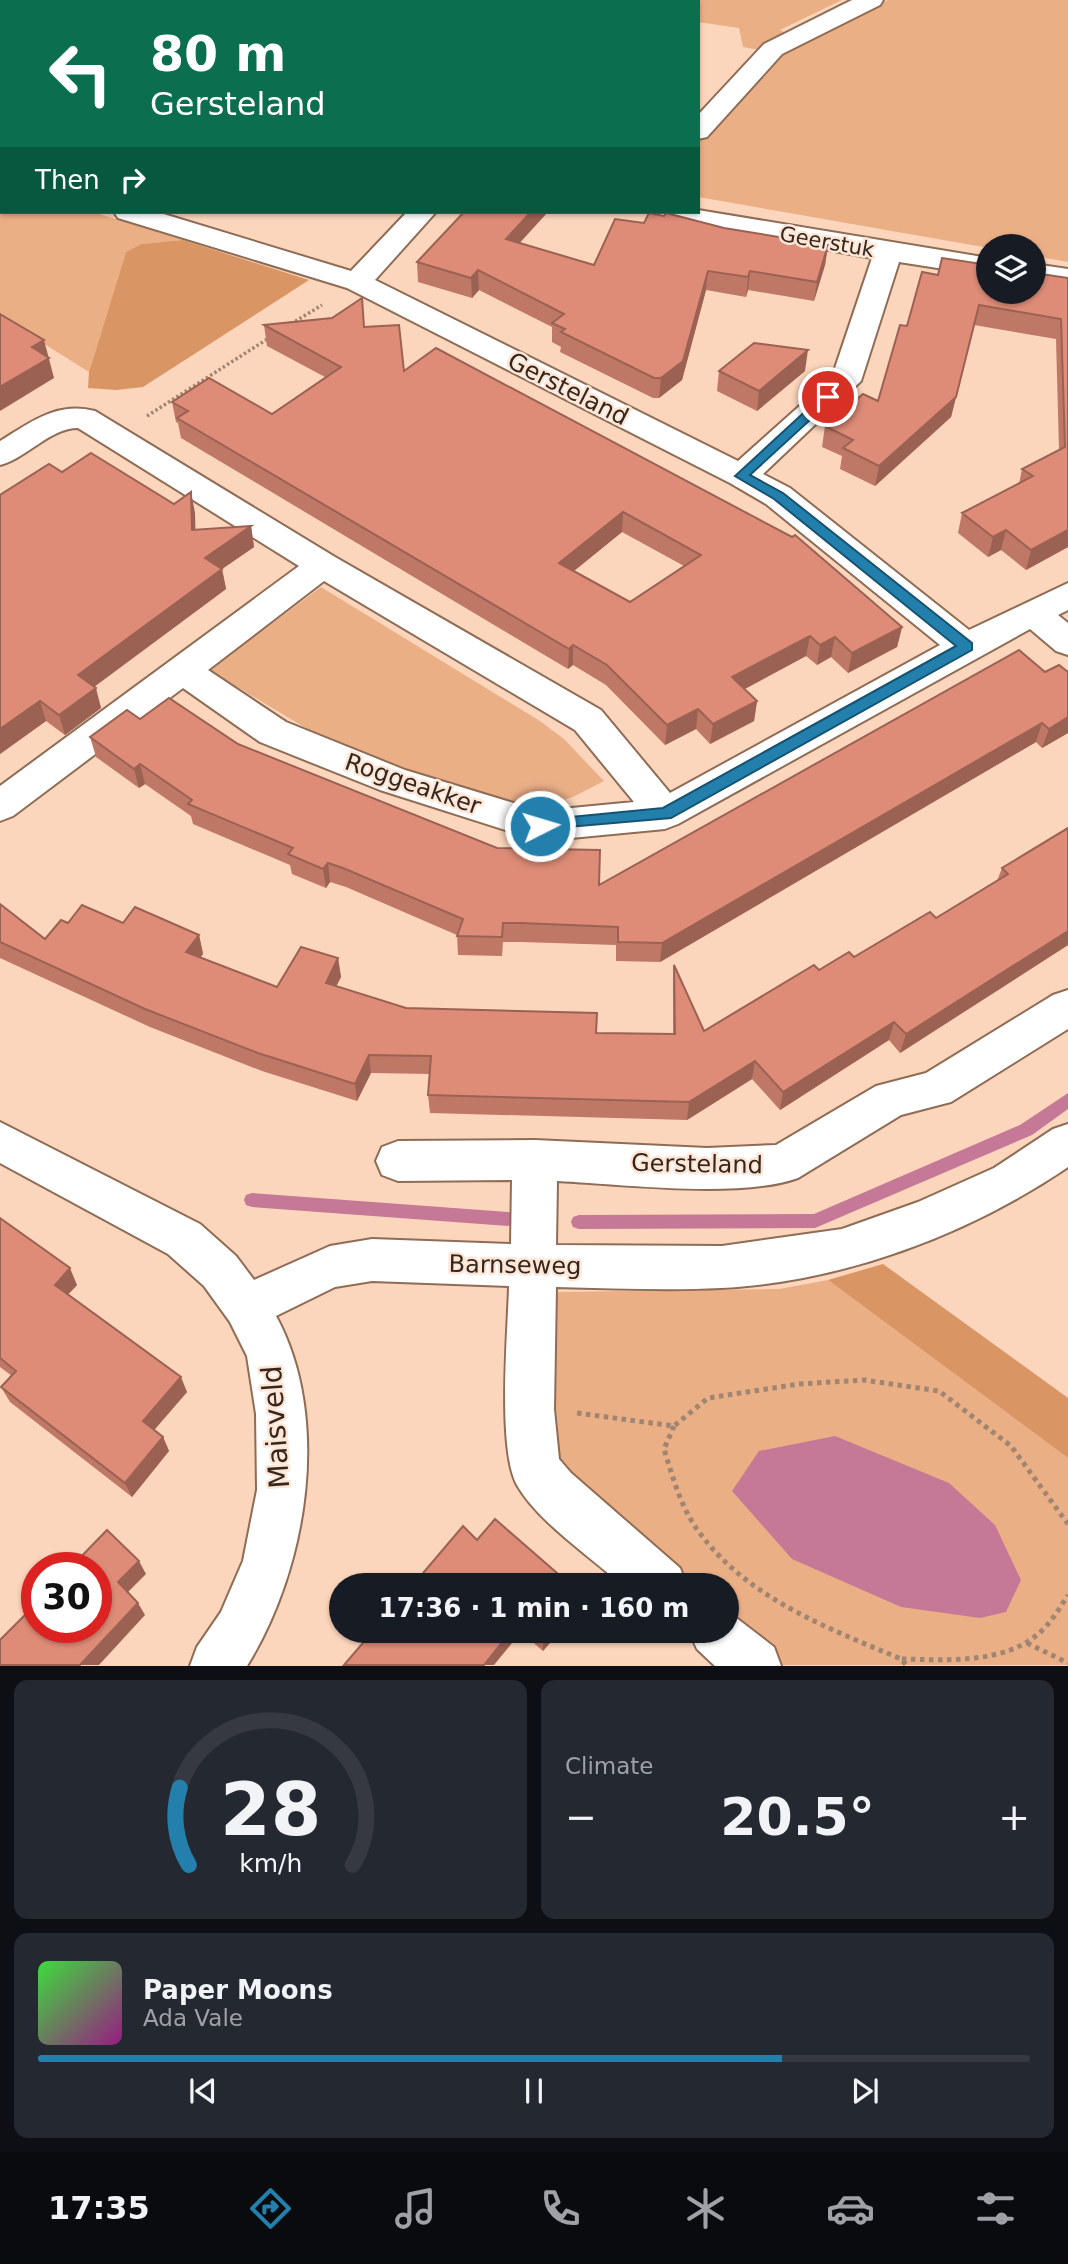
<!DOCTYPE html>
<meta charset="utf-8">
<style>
body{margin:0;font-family:"DejaVu Sans",sans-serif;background:#242831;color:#f1f3f6;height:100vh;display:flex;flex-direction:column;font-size:26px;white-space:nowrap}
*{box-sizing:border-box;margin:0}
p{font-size:23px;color:#9ea1a6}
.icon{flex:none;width:38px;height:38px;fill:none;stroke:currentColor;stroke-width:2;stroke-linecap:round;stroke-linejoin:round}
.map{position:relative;height:1666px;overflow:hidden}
.sheet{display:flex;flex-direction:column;gap:14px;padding:14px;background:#0d0f14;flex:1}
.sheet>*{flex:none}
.banner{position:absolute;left:0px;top:0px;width:700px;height:214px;box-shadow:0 2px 5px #0004;background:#0b6e4f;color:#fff;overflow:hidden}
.controls{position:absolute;left:976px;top:234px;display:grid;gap:14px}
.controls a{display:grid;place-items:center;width:70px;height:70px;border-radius:50%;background:#171b24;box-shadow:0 2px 5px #0004;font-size:35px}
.speed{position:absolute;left:21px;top:1552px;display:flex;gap:14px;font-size:35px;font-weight:700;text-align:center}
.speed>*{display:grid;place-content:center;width:91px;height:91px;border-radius:50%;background:#171b24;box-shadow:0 2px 5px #0004;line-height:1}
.speed .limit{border:10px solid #d22;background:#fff;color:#111}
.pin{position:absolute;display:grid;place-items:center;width:60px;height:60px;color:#fff;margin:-30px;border:4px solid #fff;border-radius:50%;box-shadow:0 2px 7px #0007}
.me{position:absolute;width:77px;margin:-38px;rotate:85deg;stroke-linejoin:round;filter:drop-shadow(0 0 5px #0008)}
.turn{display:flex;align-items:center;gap:24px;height:147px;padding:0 35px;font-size:32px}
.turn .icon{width:91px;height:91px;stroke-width:2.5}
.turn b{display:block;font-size:49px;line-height:60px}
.then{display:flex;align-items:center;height:66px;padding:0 35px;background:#0003;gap:14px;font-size:26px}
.big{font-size:52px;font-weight:700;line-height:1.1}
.sheet .tile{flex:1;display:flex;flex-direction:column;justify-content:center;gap:10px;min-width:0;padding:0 24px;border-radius:14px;background:#242831}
.sheet .dial{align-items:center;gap:0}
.dial svg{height:182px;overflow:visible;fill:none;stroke:#363941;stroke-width:7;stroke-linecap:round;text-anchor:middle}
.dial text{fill:#f1f3f6;stroke:none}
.song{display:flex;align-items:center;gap:21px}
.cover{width:84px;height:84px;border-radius:10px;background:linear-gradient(135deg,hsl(120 70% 55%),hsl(310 70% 35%))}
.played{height:7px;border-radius:4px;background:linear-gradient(90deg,#2380ad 75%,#363941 75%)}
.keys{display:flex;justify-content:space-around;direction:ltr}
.heat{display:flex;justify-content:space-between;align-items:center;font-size:38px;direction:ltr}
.sheet .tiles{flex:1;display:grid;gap:14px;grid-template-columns:1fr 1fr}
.tile:last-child{grid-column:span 2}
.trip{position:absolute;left:329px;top:1573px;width:410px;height:70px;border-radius:35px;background:#171b24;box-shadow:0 2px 5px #0004;font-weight:700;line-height:70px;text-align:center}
.dock{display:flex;height:112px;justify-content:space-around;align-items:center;background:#090b0e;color:#9ea1a6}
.dock .icon{width:49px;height:49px}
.dock .active{color:#2380ad}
.dock b{font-size:32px;color:#f1f3f6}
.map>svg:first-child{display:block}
.green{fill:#ebaf86}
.forest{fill:#da9565}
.water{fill:#c67897}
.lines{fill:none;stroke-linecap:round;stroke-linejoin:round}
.stream{fill:#c67897;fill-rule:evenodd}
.street-casing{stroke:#8e6c55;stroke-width:4}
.path-far1{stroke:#a08572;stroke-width:3.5;stroke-dasharray:2.5 2.5;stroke-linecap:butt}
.path{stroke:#a08572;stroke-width:5;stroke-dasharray:4.5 4.5;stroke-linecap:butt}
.street{fill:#fff;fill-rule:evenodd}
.wall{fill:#bf7866;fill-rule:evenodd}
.shaded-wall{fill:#9b6253}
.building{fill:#de8c77;stroke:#9b6253;stroke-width:2;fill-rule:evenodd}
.route{fill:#2380ad;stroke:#175370;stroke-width:2}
.labels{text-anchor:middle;stroke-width:5;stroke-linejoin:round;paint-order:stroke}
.far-street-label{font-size:21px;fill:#35271d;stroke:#fee6d7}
.street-label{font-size:24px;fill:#35271d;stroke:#fee6d7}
.near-street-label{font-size:28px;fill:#35271d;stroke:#fee6d7}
</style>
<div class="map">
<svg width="1068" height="1666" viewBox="0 0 1068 1666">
<rect width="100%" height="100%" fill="#fcd6bc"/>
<g class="green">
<path d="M 542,0 L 842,0 L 780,30 L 788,34 L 760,50 L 743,47 L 739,28 L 698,22 L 698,2 Z"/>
<path d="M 888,0 L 1068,0 L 1068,262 L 1034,256 L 1034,247 L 989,248 L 698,197 L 698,140 L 754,68 Z"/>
<path d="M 8,212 L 93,212 L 183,240 L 141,244 L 126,252 L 89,372 L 0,316 L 0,214 Z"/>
<path d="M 321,587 L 540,721 L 564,739 L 604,781 L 573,797 L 551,804 L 522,805 L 481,797 L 324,739 L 209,670 Z"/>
<path d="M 828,1280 L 1068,1458 L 1068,1665 L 769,1665 L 726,1629 L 726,1586 L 675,1585 L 558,1486 L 553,1292 L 779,1289 Z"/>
</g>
<g class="forest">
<path d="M 183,240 L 309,280 L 143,387 L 116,390 L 88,388 L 89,372 L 126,252 L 141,244 Z"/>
<path d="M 883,1264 L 1068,1398 L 1068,1458 L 828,1280 Z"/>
</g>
<path class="water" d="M 835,1436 L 949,1483 L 995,1525 L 1021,1580 L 1006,1612 L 980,1618 L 901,1607 L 792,1559 L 732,1491 L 759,1451 Z"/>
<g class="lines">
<g class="stream">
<path d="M 1068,1093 L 1068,1109 L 1032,1135 L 815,1228 L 579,1229 L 573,1227 L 571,1222 L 573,1217 L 579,1215 L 814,1214 L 1020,1125 Z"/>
<path d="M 252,1193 L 508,1212 L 514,1214 L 516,1219 L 514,1224 L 508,1226 L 252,1207 L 246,1205 L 244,1200 L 246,1195 Z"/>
</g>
<defs>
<g id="street">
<path d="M 852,0 L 883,0 L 880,5 L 782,54 L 707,137 L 698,139 L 698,115 L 764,44 Z"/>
<path d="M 2,121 L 2,139 L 0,139 L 0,122 Z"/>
<path d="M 0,194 L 2,194 L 0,211 Z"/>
<path d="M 698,210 L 989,258 L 989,276 L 899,262 L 861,381 L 763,474 L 790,488 L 969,630 L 1068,583 L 1068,610 L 1058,615 L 1068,623 L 1068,655 L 1056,651 L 1030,629 L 678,824 L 665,829 L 540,841 L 380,790 L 260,742 L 183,688 L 13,816 L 0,821 L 0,786 L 299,566 L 78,428 C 50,428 27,458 0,465 L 0,441 C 31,422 57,401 95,411 L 335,557 L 601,710 L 670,793 L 940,645 L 766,504 L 730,483 L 347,288 L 118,218 L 114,212 L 157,212 L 351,271 L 407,212 L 436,212 L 375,280 L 738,461 L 832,377 L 872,258 L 665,220 L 655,218 L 651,212 ZM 324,581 L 575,730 L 634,802 L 540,811 L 405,770 L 286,722 L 208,670 Z"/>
<path d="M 1034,264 L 1068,269 L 1068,287 L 1034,282 Z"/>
<path d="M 1068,990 L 1068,1029 L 951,1102 L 901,1115 L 798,1178 C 741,1199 620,1184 557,1181 L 556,1245 L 722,1246 L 842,1229 L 918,1202 L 994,1168 L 1053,1129 L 1068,1124 L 1068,1167 C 968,1235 842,1282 721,1288 C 666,1291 610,1288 556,1287 L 554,1409 L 559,1459 L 571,1473 L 680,1568 L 687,1586 L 623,1586 C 591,1557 538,1522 517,1485 C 497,1449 508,1331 509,1286 L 372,1281 L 335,1287 L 276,1316 C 332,1419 307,1569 247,1666 L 190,1666 L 197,1647 L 221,1612 L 243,1561 L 257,1490 L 256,1414 L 247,1356 L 230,1322 L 204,1286 L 168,1254 L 0,1163 L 0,1122 L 200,1224 L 236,1256 L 254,1280 L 330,1246 L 372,1239 L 511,1244 L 512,1180 L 398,1181 L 382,1175 L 376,1161 L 382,1147 L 398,1141 L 535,1140 L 707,1148 L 776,1145 L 876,1086 L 926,1073 L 1053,995 Z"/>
<path d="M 726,1610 L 774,1647 L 781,1666 L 715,1666 L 697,1649 L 689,1631 L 726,1631 Z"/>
</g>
</defs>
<use href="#street" class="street-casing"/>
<g class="path-far1">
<path d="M 291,324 L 322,305"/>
<path d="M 147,416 L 269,338"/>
</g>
<g class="path">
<path d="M 577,1413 L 674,1426 L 708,1398 L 799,1384 L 864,1380 L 939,1391 L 1011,1446 L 1068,1524"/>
<path d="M 674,1426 L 664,1449 C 673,1478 681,1508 699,1532 C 748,1599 828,1628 901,1659 L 907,1666"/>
<path d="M 1027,1643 L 1068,1663"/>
<path d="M 902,1659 C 945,1660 1004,1664 1038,1634 C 1051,1623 1059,1609 1068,1595"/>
</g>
<use href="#street" class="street"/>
</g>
<g class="wall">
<path d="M 644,223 L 724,228 L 828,245 L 825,265 L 814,301 L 748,290 L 746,297 L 706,290 L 682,380 L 659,398 L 653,398 L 560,352 L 561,347 L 552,342 L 552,327 L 479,290 L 472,298 L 418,282 L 417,262 L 520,243 L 594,265 Z"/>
<path d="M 938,275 L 1068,278 L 1068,547 L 1026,570 L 1001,550 L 988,557 L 958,533 L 962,513 L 1019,484 L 1022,469 L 1059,450 L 1056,339 L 974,325 L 951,417 L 875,486 L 840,469 L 842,456 L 822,447 L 825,426 L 878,401 L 907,326 Z"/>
<path d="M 264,325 L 365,327 L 404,371 L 902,627 L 897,647 L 848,673 L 831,657 L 817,665 L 806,656 L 744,689 L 757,701 L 754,721 L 710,744 L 696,729 L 665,745 L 606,685 L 573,665 L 568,669 L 181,438 L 178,423 L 176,422 L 172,402 L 272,414 L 325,377 L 267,346 ZM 622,532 L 684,566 L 630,602 L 574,571 Z"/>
<path d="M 719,371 L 805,371 L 757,411 L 717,391 Z"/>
<path d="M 62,472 L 174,504 L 195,513 L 195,530 L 251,526 L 254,547 L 222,569 L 226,589 L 94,687 L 101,708 L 65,735 L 46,721 L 0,754 Z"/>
<path d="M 1045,672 L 1068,672 L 1068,733 L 1042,748 L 1036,742 L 660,962 L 616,961 L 616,945 L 521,942 L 503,942 L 502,956 L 458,955 L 457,935 L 346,887 L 330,882 L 326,888 L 292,874 L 290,865 L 193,824 L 191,816 L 145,784 L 139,788 L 96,757 L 90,737 L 140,719 L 238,744 L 497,848 L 599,885 Z"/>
<path d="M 1068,828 L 1068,945 L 900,1053 L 889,1040 L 780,1110 L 752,1079 L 687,1120 L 430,1113 L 428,1095 L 430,1074 L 371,1073 L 357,1101 L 262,1071 L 150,1027 L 0,958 L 0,904 L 45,939 L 68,923 L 123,923 L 199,935 L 203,954 L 200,958 L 277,987 L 338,958 L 341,977 L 336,986 L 406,1008 L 596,1033 L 673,1034 L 673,984 L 674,965 L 704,1031 L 819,970 L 854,957 L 936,918 L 997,881 L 1002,868 Z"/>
<path d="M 0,1218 L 77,1285 L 68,1294 L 187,1392 L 154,1430 L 163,1437 L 169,1451 L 132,1497 L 10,1402 L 1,1387 L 12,1376 L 0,1367 Z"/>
<path d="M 373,1631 L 560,1631 L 543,1651 L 521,1632 Z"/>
</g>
<g class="shaded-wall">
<path d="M 48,0 L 70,0 L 68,2 L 47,2 Z"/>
<path d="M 2,51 L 2,75 L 0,77 L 0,52 Z"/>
<path d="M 531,212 L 548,212 L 506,258 L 506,239 Z"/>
<path d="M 828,245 L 825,265 L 814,301 L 817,282 Z"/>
<path d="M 478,270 L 479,290 L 472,298 L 471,278 Z"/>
<path d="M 708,271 L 706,290 L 682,380 L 659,398 L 661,378 Z"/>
<path d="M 750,271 L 748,290 L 746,297 L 748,277 Z"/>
<path d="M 979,305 L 951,417 L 875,486 L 879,466 Z"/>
<path d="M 44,340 L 54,378 L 0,411 L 0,387 L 32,347 Z"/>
<path d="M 808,350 L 805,371 L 757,411 L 759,391 Z"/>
<path d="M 191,492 L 195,513 L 196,551 L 192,530 Z"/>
<path d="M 623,512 L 622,532 L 559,583 L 559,563 Z"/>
<path d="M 251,526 L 254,547 L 222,569 L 226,589 L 83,695 L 78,675 L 205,558 Z"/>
<path d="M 1006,530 L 1001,550 L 988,557 L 993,537 Z"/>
<path d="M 1068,530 L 1068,547 L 1026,570 L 1031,550 Z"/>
<path d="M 902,627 L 897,647 L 848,673 L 852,653 Z"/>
<path d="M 810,636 L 806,656 L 730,697 L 732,677 Z"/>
<path d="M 835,637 L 831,657 L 817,665 L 820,645 Z"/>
<path d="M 573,645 L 573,665 L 568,669 L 569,649 Z"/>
<path d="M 96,688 L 101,708 L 65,735 L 59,715 Z"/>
<path d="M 40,701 L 46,721 L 0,754 L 0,729 Z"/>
<path d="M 757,701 L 754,721 L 710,744 L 713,724 Z"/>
<path d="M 698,709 L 696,729 L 665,745 L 667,725 Z"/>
<path d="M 1068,717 L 1068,733 L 1042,748 L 1049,729 Z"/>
<path d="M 1042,723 L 1036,742 L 660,962 L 662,943 Z"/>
<path d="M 140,764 L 145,784 L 139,788 L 134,769 Z"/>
<path d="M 328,863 L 330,882 L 326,888 L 323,869 Z"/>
<path d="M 1068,931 L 1068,945 L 900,1053 L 906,1034 Z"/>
<path d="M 199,935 L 203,954 L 190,971 L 186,952 Z"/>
<path d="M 338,958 L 341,977 L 328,1002 L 326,983 Z"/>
<path d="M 894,1022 L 889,1040 L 780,1110 L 783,1092 Z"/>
<path d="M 369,1055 L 371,1073 L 357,1101 L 355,1084 Z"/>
<path d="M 755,1061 L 752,1079 L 687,1120 L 689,1102 Z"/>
<path d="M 70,1268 L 77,1285 L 62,1301 L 55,1285 Z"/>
<path d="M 181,1377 L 187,1392 L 149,1436 L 143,1421 Z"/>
<path d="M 163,1437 L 169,1451 L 132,1497 L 125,1483 Z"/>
<path d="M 139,1561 L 146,1574 L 125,1595 L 118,1582 Z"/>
<path d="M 138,1603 L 145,1615 L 99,1665 L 80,1665 Z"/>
<path d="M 511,1631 L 521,1631 L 521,1632 L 494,1665 L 484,1665 Z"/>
<path d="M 550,1631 L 560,1631 L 543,1651 L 543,1640 Z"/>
</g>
<g class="building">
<path d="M 0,0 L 48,0 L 47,2 L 2,2 L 2,51 L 0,52 Z"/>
<path d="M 141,0 L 319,0 L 318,2 L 139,2 Z"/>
<path d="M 464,212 L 531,212 L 506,239 L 594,265 L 615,219 L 644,223 L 649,213 L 664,216 L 666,213 L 724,228 L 828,245 L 817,282 L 750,271 L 748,277 L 708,271 L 683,361 L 661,378 L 654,378 L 561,332 L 565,329 L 552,323 L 564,314 L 478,270 L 471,278 L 417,262 Z"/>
<path d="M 942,258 L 989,265 L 989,292 L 1034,292 L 1034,273 L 1068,278 L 1068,530 L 1031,550 L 1006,530 L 993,537 L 962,513 L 1033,476 L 1022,469 L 1065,447 L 1061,319 L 979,305 L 956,397 L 879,466 L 843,448 L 853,440 L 825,426 L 863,394 L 878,401 L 900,325 L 907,326 L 922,272 L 938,275 Z"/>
<path d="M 362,298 L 364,327 L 399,325 L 404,371 L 436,348 L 792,537 L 795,535 L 902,627 L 852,653 L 835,637 L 820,645 L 810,636 L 732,677 L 757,701 L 713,724 L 698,709 L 667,725 L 607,665 L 573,645 L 569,649 L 177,418 L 188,411 L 172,402 L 209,378 L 272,414 L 341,367 L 264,325 L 332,318 ZM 623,512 L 701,555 L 630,602 L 559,563 Z"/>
<path d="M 0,314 L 44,340 L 32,347 L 49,358 L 0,387 Z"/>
<path d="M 754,343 L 808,350 L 759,391 L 719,371 Z"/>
<path d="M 91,453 L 174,504 L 191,492 L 192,530 L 251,526 L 205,558 L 222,569 L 78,675 L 96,688 L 59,715 L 40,701 L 0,729 L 0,495 L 49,464 L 62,472 Z"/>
<path d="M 1019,650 L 1045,672 L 1059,665 L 1068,672 L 1068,717 L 1049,729 L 1042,723 L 662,943 L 618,942 L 618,927 L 521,923 L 503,923 L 502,937 L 457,936 L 463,919 L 343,868 L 328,863 L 323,869 L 288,854 L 293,848 L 188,804 L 192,800 L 140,764 L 134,769 L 90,737 L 127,710 L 140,719 L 169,698 L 238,744 L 497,848 L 600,850 L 599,885 Z"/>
<path d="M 1068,828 L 1068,931 L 906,1034 L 894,1022 L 783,1092 L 755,1061 L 689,1102 L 428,1095 L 431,1056 L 369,1055 L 355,1084 L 258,1053 L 145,1009 L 0,942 L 0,904 L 45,939 L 61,920 L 68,923 L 82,905 L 123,923 L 135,907 L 199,935 L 186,952 L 277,987 L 301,947 L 338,958 L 326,983 L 406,1008 L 597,1013 L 596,1033 L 675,1034 L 674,965 L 704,1031 L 814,965 L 819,970 L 849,952 L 854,957 L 930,912 L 936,918 L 1008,874 L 1002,868 Z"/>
<path d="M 0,1218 L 70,1268 L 55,1285 L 181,1377 L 143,1421 L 163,1437 L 125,1483 L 1,1387 L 16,1371 L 0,1358 Z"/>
<path d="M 495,1519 L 572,1586 L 412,1586 L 463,1526 L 477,1540 Z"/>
<path d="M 107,1530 L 139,1561 L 118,1582 L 138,1603 L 80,1665 L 0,1665 L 0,1640 L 37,1603 L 37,1628 L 96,1628 L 96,1568 L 70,1568 Z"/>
<path d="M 373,1631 L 511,1631 L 484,1665 L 344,1665 Z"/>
<path d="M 533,1631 L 550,1631 L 543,1640 Z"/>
</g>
<path class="route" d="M 824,394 L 835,397 L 750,475 L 783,493 L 972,643 L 972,650 L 671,818 L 534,830 L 534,821 L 540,820 L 663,808 L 956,646 L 774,499 L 735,476 Z"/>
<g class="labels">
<g class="far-street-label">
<text transform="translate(827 242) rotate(10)" y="7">Geerstuk</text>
</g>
<g class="street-label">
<text transform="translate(568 389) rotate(27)" y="8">Gersteland</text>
<text transform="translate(413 784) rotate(19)" y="8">Roggeakker</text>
<text transform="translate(697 1164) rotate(1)" y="8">Gersteland</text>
<text transform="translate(515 1265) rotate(1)" y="8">Barnseweg</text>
</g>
<g class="near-street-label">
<text transform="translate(275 1427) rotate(-94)" y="10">Maisveld</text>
</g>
</g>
</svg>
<div class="controls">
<a><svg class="icon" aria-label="layers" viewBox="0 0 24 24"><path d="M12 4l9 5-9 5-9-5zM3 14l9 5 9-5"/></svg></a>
</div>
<div class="speed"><div class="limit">30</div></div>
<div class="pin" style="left:828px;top:397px;background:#d93025"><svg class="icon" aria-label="arrive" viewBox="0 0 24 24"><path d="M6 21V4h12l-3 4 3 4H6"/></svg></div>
<svg class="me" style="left:540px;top:826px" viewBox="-20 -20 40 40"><circle r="17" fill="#2380ad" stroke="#fff" stroke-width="3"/><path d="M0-11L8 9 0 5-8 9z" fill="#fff"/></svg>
<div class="trip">17:36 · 1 min · 160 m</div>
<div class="banner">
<div class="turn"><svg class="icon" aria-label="left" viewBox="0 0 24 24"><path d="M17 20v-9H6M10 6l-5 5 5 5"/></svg><div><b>80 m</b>Gersteland</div></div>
<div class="then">Then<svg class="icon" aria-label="right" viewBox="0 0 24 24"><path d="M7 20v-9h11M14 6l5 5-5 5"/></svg></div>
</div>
</div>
<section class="sheet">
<div class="tiles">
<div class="tile dial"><svg viewBox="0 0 100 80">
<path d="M14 69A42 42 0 1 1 86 69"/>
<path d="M14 69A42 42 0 0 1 10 35" stroke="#2380ad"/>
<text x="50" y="56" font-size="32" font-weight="700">28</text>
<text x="50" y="72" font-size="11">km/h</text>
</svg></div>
<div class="tile"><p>Climate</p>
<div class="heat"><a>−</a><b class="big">20.5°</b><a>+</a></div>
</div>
<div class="tile">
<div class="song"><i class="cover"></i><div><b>Paper Moons</b><p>Ada Vale</p></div></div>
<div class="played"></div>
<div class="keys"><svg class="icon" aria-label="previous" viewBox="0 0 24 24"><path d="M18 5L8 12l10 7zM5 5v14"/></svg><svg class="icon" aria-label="pause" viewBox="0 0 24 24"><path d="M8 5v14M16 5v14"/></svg><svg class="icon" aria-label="next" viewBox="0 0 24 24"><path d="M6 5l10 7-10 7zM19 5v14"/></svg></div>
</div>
</div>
</section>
<nav class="dock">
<b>17:35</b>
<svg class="icon active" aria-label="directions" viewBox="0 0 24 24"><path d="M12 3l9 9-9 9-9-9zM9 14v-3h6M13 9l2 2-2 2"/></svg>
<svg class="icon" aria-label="music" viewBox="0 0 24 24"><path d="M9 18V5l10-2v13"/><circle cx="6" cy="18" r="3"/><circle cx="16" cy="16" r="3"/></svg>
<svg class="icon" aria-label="phone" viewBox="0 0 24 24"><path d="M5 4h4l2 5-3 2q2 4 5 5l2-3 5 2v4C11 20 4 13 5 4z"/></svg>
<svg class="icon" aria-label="climate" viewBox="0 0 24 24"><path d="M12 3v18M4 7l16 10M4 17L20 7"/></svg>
<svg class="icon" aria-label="car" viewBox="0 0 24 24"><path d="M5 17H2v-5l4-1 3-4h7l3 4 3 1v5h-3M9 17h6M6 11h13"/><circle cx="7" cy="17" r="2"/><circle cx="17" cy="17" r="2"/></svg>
<svg class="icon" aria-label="filters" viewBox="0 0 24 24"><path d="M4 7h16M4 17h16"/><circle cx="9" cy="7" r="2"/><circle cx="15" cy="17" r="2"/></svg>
</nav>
